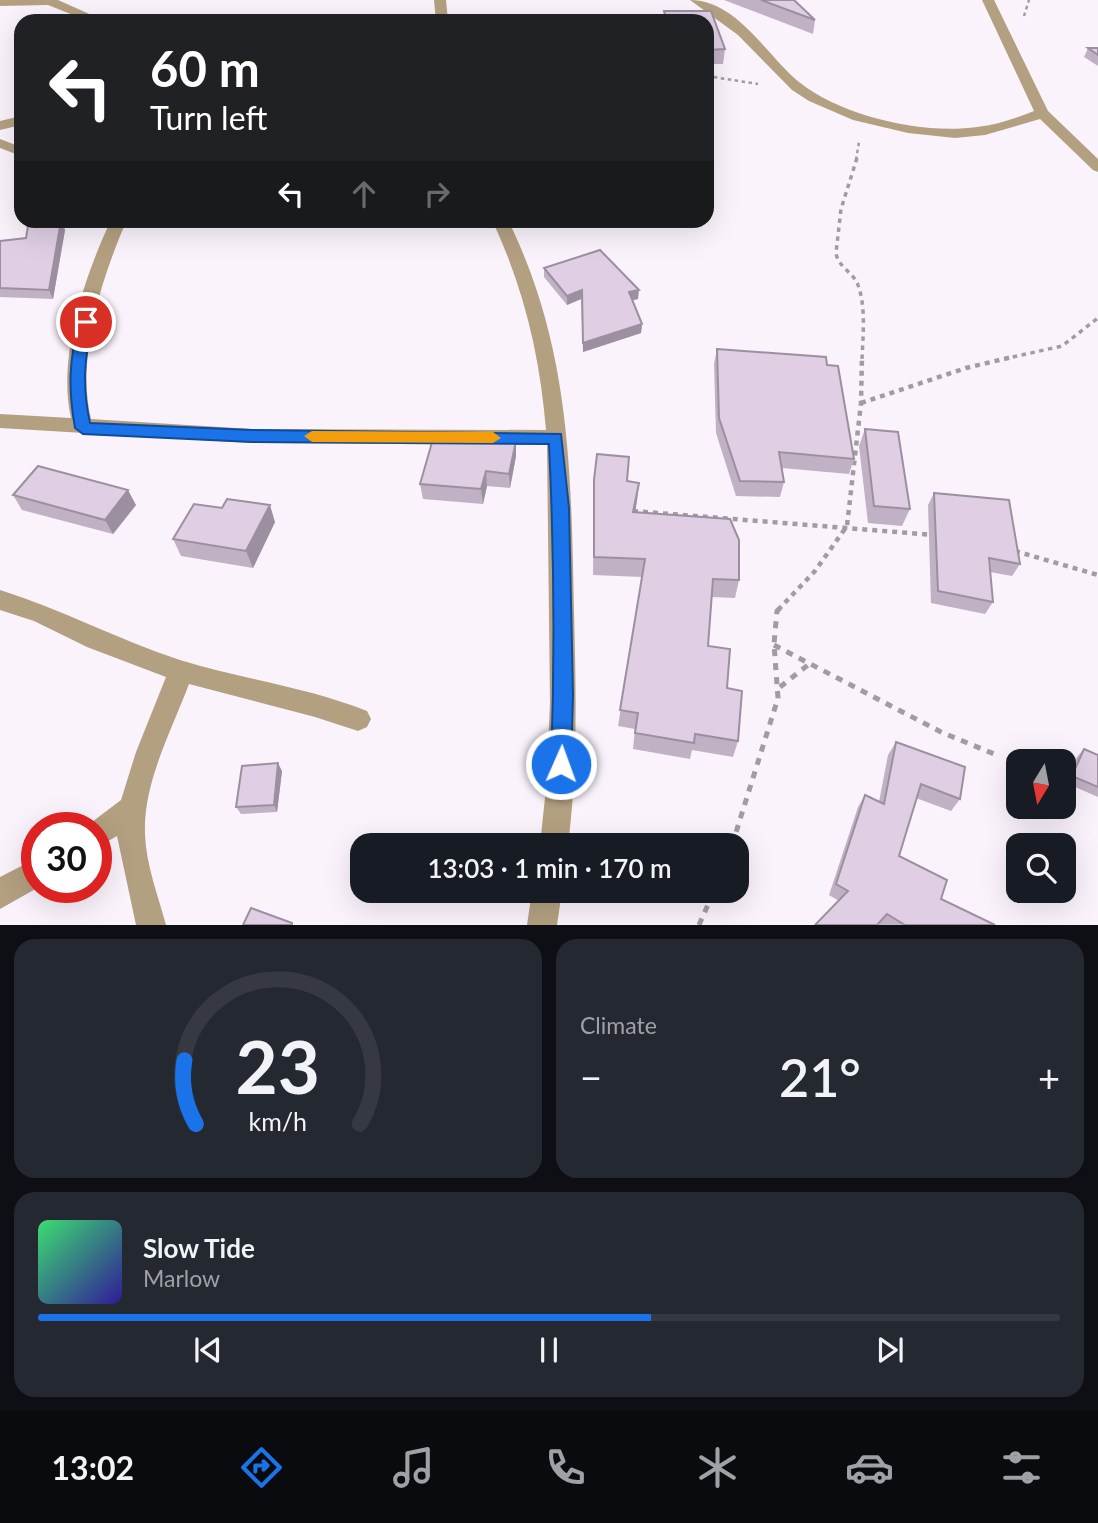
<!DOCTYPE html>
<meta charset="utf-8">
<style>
body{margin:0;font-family:Lato,sans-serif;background:#242831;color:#f1f3f6;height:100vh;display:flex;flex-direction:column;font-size:26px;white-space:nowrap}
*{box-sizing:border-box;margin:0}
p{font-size:23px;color:#9ea1a6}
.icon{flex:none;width:38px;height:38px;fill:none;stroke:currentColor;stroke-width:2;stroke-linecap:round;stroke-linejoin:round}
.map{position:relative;height:925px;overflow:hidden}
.side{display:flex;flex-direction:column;gap:14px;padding:14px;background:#0d0f14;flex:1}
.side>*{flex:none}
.hud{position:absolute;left:14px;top:14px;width:700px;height:214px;border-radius:21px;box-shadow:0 7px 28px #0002;background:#202124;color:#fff;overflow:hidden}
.needle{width:46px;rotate:190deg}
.fabs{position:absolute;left:1006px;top:749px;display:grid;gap:14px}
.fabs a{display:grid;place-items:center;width:70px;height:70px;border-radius:14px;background:#171b24;box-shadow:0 7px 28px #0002;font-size:35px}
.speed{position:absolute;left:21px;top:812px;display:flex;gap:14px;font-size:35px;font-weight:700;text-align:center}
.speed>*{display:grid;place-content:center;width:91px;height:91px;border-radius:50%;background:#171b24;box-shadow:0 7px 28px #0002;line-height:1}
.speed .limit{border:10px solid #d22;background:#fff;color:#111}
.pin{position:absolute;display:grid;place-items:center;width:60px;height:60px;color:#fff;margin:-30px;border:4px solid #fff;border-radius:50%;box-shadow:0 2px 7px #0007}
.me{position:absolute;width:77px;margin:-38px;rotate:2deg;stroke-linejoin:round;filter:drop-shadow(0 0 5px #0008)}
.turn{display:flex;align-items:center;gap:24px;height:147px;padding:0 21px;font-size:32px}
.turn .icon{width:91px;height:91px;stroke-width:2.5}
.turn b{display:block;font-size:49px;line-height:60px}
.lanes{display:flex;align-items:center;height:66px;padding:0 21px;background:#0003;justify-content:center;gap:35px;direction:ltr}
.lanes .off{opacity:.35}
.big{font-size:52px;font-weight:600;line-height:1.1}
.side .widget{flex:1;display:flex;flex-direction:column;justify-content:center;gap:10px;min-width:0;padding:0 24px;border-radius:21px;background:#242831}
.side .dial{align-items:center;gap:0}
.dial svg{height:182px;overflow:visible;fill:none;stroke:#363941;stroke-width:7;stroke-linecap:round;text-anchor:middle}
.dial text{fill:#f1f3f6;stroke:none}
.song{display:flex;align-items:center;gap:21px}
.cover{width:84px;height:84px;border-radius:10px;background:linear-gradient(135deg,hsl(140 70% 55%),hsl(250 70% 35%))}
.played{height:7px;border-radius:4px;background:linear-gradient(90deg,#1a73e8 60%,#363941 60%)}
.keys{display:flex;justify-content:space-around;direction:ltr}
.heat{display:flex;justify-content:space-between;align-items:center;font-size:38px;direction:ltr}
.side .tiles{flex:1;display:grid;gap:14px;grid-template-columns:1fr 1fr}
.widget:last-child{grid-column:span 2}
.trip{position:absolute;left:350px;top:833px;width:399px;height:70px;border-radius:21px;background:#171b24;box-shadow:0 7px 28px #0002;font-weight:600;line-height:70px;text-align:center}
.tabs{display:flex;height:112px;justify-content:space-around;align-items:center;background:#090b0e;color:#9ea1a6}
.tabs .icon{width:49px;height:49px}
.tabs .current{color:#1a73e8}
.tabs b{font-size:32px;color:#f1f3f6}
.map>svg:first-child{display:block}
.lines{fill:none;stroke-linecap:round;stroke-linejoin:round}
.path-far3{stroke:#a29ba4;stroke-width:2.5;stroke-dasharray:3.5 3.5;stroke-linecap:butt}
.path-far2{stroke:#a29ba4;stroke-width:3.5;stroke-dasharray:4.5 4.5;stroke-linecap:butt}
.path-far1{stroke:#a29ba4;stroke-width:4.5;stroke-dasharray:5 5;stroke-linecap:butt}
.path{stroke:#a29ba4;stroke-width:5;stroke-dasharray:7 7;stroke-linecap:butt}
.street{fill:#b3a081;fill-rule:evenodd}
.wall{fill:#c0b1c4}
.shaded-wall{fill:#9c90a0}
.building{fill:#dfcee4;stroke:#9c90a0;stroke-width:2}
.route{fill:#1a73e8;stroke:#114b97;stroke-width:2}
.slow{fill:#f59e0b}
</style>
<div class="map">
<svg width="1098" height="925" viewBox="0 0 1098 925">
<rect width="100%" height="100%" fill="#faf3fc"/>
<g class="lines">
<g class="path-far3">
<path d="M 1024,16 L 1029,0"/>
<path d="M 617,21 L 669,16"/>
<path d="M 707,76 L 758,84"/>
<path d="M 856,160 L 859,142"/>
</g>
<g class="path-far2">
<path d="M 857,158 L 841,209 L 836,253 C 838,267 854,273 858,285 C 866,307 863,336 862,359"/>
<path d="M 1004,359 L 1062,346 L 1098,318"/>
</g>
<g class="path-far1">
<path d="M 861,403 L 966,368 L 1012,357"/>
<path d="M 633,511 L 934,535"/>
<path d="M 1015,551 L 1098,575"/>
<path d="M 778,610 L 815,571 L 847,526 L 861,403 L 862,357"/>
</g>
<g class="path">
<path d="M 774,645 L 941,732 L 999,756"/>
<path d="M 780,687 L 813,661"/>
<path d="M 732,845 L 778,698 L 774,644 L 777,611 L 780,608"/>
<path d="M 699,925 L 714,891"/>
</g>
<g class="street">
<path d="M 0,0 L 58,0 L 105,21 L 88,21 L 48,5 L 0,6 Z"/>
<path d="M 434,0 L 446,0 L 448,21 L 436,21 Z"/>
<path d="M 690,0 C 737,0 766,55 799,82 C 841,116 923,135 977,127 C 997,125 1016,118 1034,111 L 982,0 L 994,0 L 1048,111 L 1098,159 L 1098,172 L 1093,170 L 1040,119 L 985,135 L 955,138 L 908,133 L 853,120 L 809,101 L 792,90 L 738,35 Z"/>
<path d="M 21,116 L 21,125 L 0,130 L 0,121 Z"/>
<path d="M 0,139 L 21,147 L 21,156 L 0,148 Z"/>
<path d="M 111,220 L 127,220 C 102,276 76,358 91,419 L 252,429 L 546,430 C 540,356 524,288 492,220 L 508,220 C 571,348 571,473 574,611 C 576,689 578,768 568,845 L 540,845 L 546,788 L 550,703 L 547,445 L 252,443 L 0,428 L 0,414 L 71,418 C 57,358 85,275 111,220 Z"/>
<path d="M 0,590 C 62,609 118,640 180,660 C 242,679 307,687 367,711 L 371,719 L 367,727 L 358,731 L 315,717 L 189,684 C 171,732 143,783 145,834 C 146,865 158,895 166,925 L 136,925 L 117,836 L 96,848 L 96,828 L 84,828 L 121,800 L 136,752 L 166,677 L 87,647 L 34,621 L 0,610 Z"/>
<path d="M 37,858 L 37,887 L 39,887 L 0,909 L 0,877 Z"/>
<path d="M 532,891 L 562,891 L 557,925 L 527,925 Z"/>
</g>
</g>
<g class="wall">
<path d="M 724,0 L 794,0 L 815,20 L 813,34 Z"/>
<path d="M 664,11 L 711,11 L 725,49 L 723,64 L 707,64 L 707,21 L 663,21 Z"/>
<path d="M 1088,48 L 1098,48 L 1098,66 L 1084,57 Z"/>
<path d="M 61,221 L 65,230 L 53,299 L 0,297 L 0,241 L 26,238 Z"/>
<path d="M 544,268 L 638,299 L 633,300 L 642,324 L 641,333 L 583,352 L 581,299 L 567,305 L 544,277 Z"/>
<path d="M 717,349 L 827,365 L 854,459 L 849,474 L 782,468 L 784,482 L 780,497 L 736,496 L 716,433 L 714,364 Z"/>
<path d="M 865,429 L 910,509 L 902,526 L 868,523 L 859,446 Z"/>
<path d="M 501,440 L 516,441 L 516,456 L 510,488 L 487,486 L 483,504 L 423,499 L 420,484 Z"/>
<path d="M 594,480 L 627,481 L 639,483 L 635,512 L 739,580 L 735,598 L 712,597 L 708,646 L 727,688 L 738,741 L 733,757 L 692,750 L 690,759 L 633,749 L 635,729 L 618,726 L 642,577 L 593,575 Z"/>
<path d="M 934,493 L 1020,564 L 1012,576 L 990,572 L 993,602 L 985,614 L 931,603 L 928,505 Z"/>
<path d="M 13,495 L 136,505 L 113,534 L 22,510 Z"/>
<path d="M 222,508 L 275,522 L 253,568 L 181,556 L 173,539 Z"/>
<path d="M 896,742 L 960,799 L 951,811 L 916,798 L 899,856 L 941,899 L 995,925 L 815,925 L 839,901 L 829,895 L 858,807 L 865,795 L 879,802 L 888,755 Z"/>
<path d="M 1084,749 L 1098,755 L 1098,797 L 1066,783 L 1077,757 Z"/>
<path d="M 282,771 L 277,812 L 241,814 L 236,807 Z"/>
</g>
<g class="shaded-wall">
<path d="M 61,221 L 65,230 L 53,299 L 49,290 Z"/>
<path d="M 582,290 L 581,299 L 567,305 L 567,296 Z"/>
<path d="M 639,290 L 638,299 L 629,301 L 629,292 Z"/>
<path d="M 642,324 L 641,333 L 583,352 L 583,343 Z"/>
<path d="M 516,441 L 516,456 L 510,488 L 509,474 Z"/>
<path d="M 486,471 L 487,486 L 483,504 L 481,489 Z"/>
<path d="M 639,483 L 637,501 L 632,531 L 633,512 Z"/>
<path d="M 128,490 L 136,505 L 113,534 L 105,520 Z"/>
<path d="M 270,505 L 275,522 L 253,568 L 246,551 Z"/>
<path d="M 278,763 L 282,771 L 277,812 L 274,805 Z"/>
</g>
<g class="building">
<path d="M 761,0 L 794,0 L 815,20 Z"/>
<path d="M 664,11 L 711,11 L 725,49 L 707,50 L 707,21 L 667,21 Z"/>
<path d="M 1088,48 L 1098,48 L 1098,55 Z"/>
<path d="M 61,221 L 49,290 L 0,288 L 0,241 L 26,238 L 28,226 Z"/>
<path d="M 600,250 L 639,290 L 629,292 L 642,324 L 583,343 L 582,290 L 567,296 L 544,268 Z"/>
<path d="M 717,349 L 826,357 L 827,365 L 838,366 L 854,459 L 779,452 L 784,482 L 740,481 L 719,418 Z"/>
<path d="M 865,429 L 898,432 L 910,509 L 874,506 Z"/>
<path d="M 435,432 L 501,437 L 500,440 L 516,441 L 509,474 L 486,471 L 481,489 L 420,484 Z"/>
<path d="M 597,454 L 629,457 L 627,481 L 639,483 L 633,512 L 730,519 L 739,540 L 739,580 L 713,579 L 708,646 L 730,649 L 727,688 L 742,691 L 738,741 L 695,734 L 694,743 L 635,733 L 638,713 L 620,710 L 645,559 L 594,557 L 594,480 Z"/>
<path d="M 38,466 L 128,490 L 105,520 L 13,495 Z"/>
<path d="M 934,493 L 1009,500 L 1020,564 L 989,558 L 993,602 L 938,591 Z"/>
<path d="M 227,499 L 270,505 L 246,551 L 173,539 L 194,504 L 222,508 Z"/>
<path d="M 896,742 L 965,767 L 960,799 L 921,784 L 899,856 L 947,880 L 941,899 L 995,925 L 905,925 L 887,914 L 877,925 L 815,925 L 848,891 L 836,884 L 865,795 L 884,804 Z"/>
<path d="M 1084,749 L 1098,755 L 1098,787 L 1072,776 Z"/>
<path d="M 278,763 L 274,805 L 236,807 L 242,766 Z"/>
<path d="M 251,908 L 292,923 L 292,925 L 243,925 Z"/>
</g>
<path class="route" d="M 86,317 L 93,322 C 84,357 82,387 90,423 L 252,430 L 561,434 L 569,508 L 573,695 L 571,764 L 568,771 L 561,774 L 553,771 L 551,764 C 555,658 554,550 549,444 L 252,442 L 83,434 L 75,428 C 68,388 69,361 79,322 Z"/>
<path class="slow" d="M 312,431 L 493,432 L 501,438 L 493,443 L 312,442 L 304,436 Z"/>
</svg>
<div class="fabs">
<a><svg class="needle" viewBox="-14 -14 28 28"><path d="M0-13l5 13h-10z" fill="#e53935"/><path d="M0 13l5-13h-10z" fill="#9ea1a6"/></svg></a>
<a><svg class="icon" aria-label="search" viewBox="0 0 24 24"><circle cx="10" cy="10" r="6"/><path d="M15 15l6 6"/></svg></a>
</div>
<div class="speed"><div class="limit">30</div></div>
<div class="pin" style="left:86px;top:322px;background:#d93025"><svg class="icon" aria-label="arrive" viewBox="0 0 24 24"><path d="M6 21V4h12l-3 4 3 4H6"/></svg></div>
<svg class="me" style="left:561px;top:764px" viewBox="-20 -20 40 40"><circle r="17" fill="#1a73e8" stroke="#fff" stroke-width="3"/><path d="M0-11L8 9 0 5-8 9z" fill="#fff"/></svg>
<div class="trip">13:03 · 1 min · 170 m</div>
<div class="hud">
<div class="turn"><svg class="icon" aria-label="left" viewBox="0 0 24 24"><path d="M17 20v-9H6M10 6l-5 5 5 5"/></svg><div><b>60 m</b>Turn left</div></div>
<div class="lanes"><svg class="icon" aria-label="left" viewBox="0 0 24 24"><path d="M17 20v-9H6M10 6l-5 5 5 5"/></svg><svg class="icon off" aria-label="ahead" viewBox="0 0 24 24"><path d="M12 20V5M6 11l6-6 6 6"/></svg><svg class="icon off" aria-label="right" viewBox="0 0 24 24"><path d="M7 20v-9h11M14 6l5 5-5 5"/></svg></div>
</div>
</div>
<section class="side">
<div class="tiles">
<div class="widget dial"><svg viewBox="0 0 100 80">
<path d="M14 69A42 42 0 1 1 86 69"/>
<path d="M14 69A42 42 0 0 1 9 41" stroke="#1a73e8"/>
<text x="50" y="56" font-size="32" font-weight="700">23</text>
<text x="50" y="72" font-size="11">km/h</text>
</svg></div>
<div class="widget"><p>Climate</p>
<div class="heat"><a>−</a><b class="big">21°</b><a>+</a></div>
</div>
<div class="widget">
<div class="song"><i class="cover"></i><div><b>Slow Tide</b><p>Marlow</p></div></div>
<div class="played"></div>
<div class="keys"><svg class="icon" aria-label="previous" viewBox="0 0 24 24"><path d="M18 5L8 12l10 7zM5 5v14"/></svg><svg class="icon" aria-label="pause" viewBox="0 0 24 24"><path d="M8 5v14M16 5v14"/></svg><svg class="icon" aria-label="next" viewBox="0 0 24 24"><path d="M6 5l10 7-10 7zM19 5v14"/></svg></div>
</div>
</div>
</section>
<nav class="tabs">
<b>13:02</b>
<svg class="icon current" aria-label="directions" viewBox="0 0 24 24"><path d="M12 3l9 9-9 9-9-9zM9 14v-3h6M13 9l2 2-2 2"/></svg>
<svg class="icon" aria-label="music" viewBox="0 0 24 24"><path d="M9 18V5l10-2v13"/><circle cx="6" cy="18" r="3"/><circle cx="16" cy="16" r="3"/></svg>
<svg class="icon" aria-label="phone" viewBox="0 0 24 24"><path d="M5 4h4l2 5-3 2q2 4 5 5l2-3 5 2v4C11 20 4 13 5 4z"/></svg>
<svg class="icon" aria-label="climate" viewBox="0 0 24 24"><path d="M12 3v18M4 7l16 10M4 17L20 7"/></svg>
<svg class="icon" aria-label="car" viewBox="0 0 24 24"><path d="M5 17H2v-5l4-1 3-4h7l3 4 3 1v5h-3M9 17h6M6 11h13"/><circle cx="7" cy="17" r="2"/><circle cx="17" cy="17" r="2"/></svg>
<svg class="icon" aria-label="filters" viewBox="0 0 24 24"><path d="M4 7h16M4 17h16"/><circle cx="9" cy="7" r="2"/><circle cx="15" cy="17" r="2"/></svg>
</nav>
